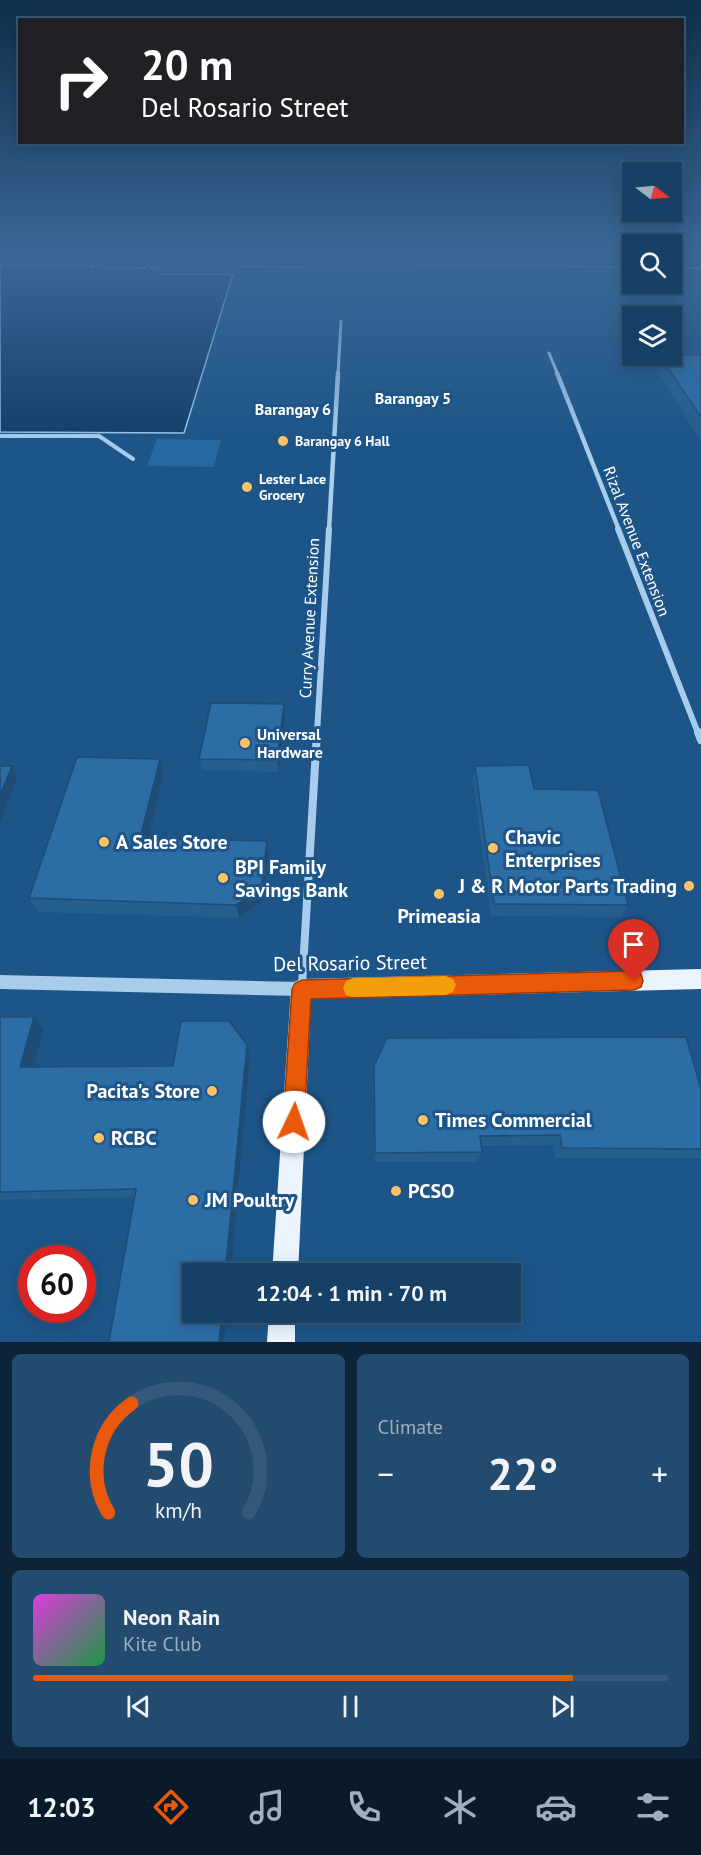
<!DOCTYPE html>
<meta charset="utf-8">
<style>
body{margin:0;font-family:"PT Sans",sans-serif;background:#234b6f;color:#f1f3f6;height:100vh;display:flex;flex-direction:column;font-size:22px;white-space:nowrap}
*{box-sizing:border-box;margin:0}
p{font-size:20px;color:#9eafbf}
.icon{flex:none;width:33px;height:33px;fill:none;stroke:currentColor;stroke-width:2;stroke-linecap:round;stroke-linejoin:round}
.map{position:relative;height:1342px;overflow:hidden}
.details{display:flex;flex-direction:column;gap:12px;padding:12px;background:#0c2338;flex:1}
.details>*{flex:none}
.hud{position:absolute;left:18px;top:18px;width:666px;height:126px;border-radius:0px;box-shadow:0 3px 15px #0003,0 0 0 2px #35597a;background:#202124;color:#fff;overflow:hidden}
.needle{width:39px;rotate:106deg}
.buttons{position:absolute;left:622px;top:162px;display:grid;gap:12px}
.buttons a{display:grid;place-items:center;width:60px;height:60px;border-radius:0px;background:#164066;box-shadow:0 3px 15px #0003,0 0 0 2px #35597a;font-size:30px}
.speed{position:absolute;left:18px;top:1245px;display:flex;gap:12px;font-size:30px;font-weight:700;text-align:center}
.speed>*{display:grid;place-content:center;width:78px;height:78px;border-radius:50%;background:#164066;box-shadow:0 3px 15px #0003,0 0 0 2px #35597a;line-height:1}
.speed .limit{border:9px solid #d22;background:#fff;color:#111}
.pin{position:absolute;display:grid;place-items:center;width:51px;height:51px;color:#fff;margin:-62px -26px;border-radius:50% 50% 50% 0;rotate:-45deg;box-shadow:0 0 6px #0007}
.pin .icon{rotate:45deg}
.me{position:absolute;width:66px;margin:-33px;rotate:3deg;stroke-linejoin:round;filter:drop-shadow(0 0 4px #0008)}
.turn{display:flex;align-items:center;gap:21px;height:126px;padding:0 24px;font-size:27px}
.turn .icon{width:78px;height:78px;stroke-width:2.5}
.turn b{display:block;font-size:42px;line-height:51px}
.big{font-size:45px;font-weight:600;line-height:1.1}
.details .widget{flex:1;display:flex;flex-direction:column;justify-content:center;gap:9px;min-width:0;padding:0 21px;border-radius:9px;background:#234b6f}
.details .dial{align-items:center;gap:0}
.dial svg{height:156px;overflow:visible;fill:none;stroke:#35597a;stroke-width:7;stroke-linecap:round;text-anchor:middle}
.dial text{fill:#f1f3f6;stroke:none}
.song{display:flex;align-items:center;gap:18px}
.cover{width:72px;height:72px;border-radius:9px;background:linear-gradient(135deg,hsl(300 70% 55%),hsl(140 70% 35%))}
.played{height:6px;border-radius:3px;background:linear-gradient(90deg,#ea580c 85%,#35597a 85%)}
.keys{display:flex;justify-content:space-around;direction:ltr}
.heat{display:flex;justify-content:space-between;align-items:center;font-size:33px;direction:ltr}
.details .tiles{flex:1;display:grid;gap:12px;grid-template-columns:1fr 1fr}
.widget:last-child{grid-column:span 2}
.trip{position:absolute;left:182px;top:1263px;width:339px;height:60px;border-radius:0px;background:#164066;box-shadow:0 3px 15px #0003,0 0 0 2px #35597a;font-weight:600;line-height:60px;text-align:center}
.tab-bar{display:flex;height:96px;justify-content:space-around;align-items:center;background:#091a29;color:#9eafbf}
.tab-bar .icon{width:42px;height:42px}
.tab-bar .current{color:#ea580c}
.tab-bar b{font-size:27px;color:#f1f3f6}
.map>svg:first-child{display:block}
.green{fill:#2668a1}
.water{fill:#133e67;stroke:#9ac8ed;stroke-width:1.5}
.pier{fill:#1d5588}
.lines{fill:none;stroke-linecap:round;stroke-linejoin:round}
.ferry{stroke:#b2d5f3;stroke-width:1.5;stroke-dasharray:4.5 3;stroke-linecap:butt}
.pedestrian{stroke:#a7ccec;stroke-width:4}
.minor-far3{stroke:#a7ccec;stroke-width:3}
.minor-far2{stroke:#a7ccec;stroke-width:4.5}
.minor-far1{stroke:#a7ccec;stroke-width:6}
.minor{stroke:#a7ccec;stroke-width:8}
.tertiary{fill:#a7ccec;fill-rule:evenodd}
.primary{fill:#ecf5ff;fill-rule:evenodd}
.wall{fill:#265e8f}
.shaded-wall{fill:#1f4c74}
.building{fill:#2c6da6;stroke:#1f4c74;stroke-width:1.5}
.route{fill:#ea580c;stroke:#983908;stroke-width:1.5}
.slow{fill:#f59e0b}
.poi-dot{fill:#fbc365;stroke:#1d5588;stroke-width:2}
.labels{text-anchor:middle;stroke-width:6;stroke-linejoin:round;paint-order:stroke}
.far-poi-label{font-size:14px;font-weight:bold;fill:#fff;stroke:#1d5588;text-anchor:start}
.far-quarter-label{font-size:16px;font-weight:bold;fill:#fff;stroke:#1d5588}
.street-label{font-size:16px;fill:#fff;stroke:#1d5588}
.poi-label{font-size:16px;font-weight:bold;fill:#fff;stroke:#1d5588;text-anchor:start}
.near-poi-label{font-size:20px;font-weight:bold;fill:#fff;stroke:#1d5588;text-anchor:start}
.near-street-label{font-size:20px;fill:#fff;stroke:#1d5588}
</style>
<div class="map">
<svg width="701" height="1342" viewBox="0 0 701 1342">
<rect width="100%" height="100%" fill="#1d5588"/>
<path class="green" d="M 157,439 L 221,440 L 214,467 L 147,466 Z"/>
<g class="water">
<path d="M 0,255 L 326,255 L 325,260 L 312,261 L 303,267 L 157,265 L 153,267 L 161,274 L 233,274 L 184,433 L 0,432 Z"/>
<path d="M 411,255 L 633,255 L 633,267 L 412,264 Z"/>
<rect x="672" y="255" width="29" height="13"/>
</g>
<path class="pier" d="M 157,265 L 176,265 L 237,266 L 236,269 L 156,269 L 234,272 L 233,274 L 161,274 L 153,271 L 153,267 Z"/>
<g class="lines">
<g class="ferry">
<path d="M 111,255 L 156,268"/>
<path d="M 126,255 L 151,265"/>
<path d="M 0,264 L 160,269"/>
</g>
<path class="pedestrian" d="M 0,436 L 99,436 L 133,459"/>
<g class="minor-far3">
<path d="M 549,353 L 558,375"/>
<path d="M 338,375 L 341,321"/>
</g>
<g class="minor-far2">
<path d="M 557,373 L 619,530"/>
<path d="M 329,530 L 338,373"/>
</g>
<g class="minor-far1">
<path d="M 618,529 L 698,733"/>
<path d="M 317,733 L 329,529"/>
</g>
<g class="minor">
<path d="M 698,732 L 701,740"/>
<path d="M 302,986 L 317,732"/>
</g>
<path class="tertiary" d="M 0,975 L 301,982 L 306,984 L 308,989 L 306,994 L 301,996 L 0,989 Z"/>
<g class="primary">
<path d="M 701,969 L 701,989 L 311,999 L 298,1274 L 272,1274 L 291,989 L 294,982 L 301,979 Z"/>
<path d="M 269,1312 L 295,1312 L 295,1342 L 267,1342 Z"/>
</g>
</g>
<g class="wall">
<path d="M 701,355 L 701,441 L 656,370 L 660,356 Z"/>
<path d="M 284,704 L 285,716 L 279,772 L 202,770 L 199,759 Z"/>
<path d="M 160,759 L 164,773 L 148,839 L 267,841 L 269,855 L 263,901 L 239,918 L 38,912 L 29,898 Z"/>
<path d="M 475,766 L 534,789 L 628,905 L 622,917 L 491,916 L 473,779 Z"/>
<path d="M 0,1017 L 34,1017 L 44,1029 L 33,1067 L 173,1066 L 247,1045 L 250,1057 L 231,1274 L 192,1274 L 192,1312 L 227,1312 L 224,1342 L 109,1342 L 134,1197 L 0,1200 Z"/>
<path d="M 374,1066 L 701,1089 L 701,1158 L 555,1158 L 553,1145 L 481,1146 L 482,1152 L 477,1162 L 375,1162 L 373,1078 Z"/>
</g>
<g class="shaded-wall">
<path d="M 284,704 L 285,716 L 279,772 L 277,760 Z"/>
<path d="M 160,759 L 164,773 L 145,852 L 140,838 Z"/>
<path d="M 12,766 L 17,778 L 0,823 L 0,795 Z"/>
<path d="M 267,841 L 269,855 L 263,901 L 239,918 L 236,905 Z"/>
<path d="M 34,1017 L 44,1029 L 30,1079 L 20,1067 Z"/>
<path d="M 247,1045 L 250,1057 L 231,1274 L 225,1274 Z"/>
<path d="M 222,1312 L 227,1312 L 224,1342 L 219,1342 Z"/>
</g>
<g class="building">
<path d="M 672,355 L 701,355 L 701,417 L 660,356 Z"/>
<path d="M 211,703 L 284,704 L 277,760 L 199,759 Z"/>
<path d="M 77,757 L 160,759 L 140,838 L 267,841 L 261,887 L 236,905 L 29,898 Z"/>
<path d="M 529,765 L 534,789 L 598,790 L 628,905 L 494,904 L 475,766 Z"/>
<path d="M 0,766 L 12,766 L 0,795 Z"/>
<path d="M 0,1017 L 34,1017 L 20,1067 L 173,1066 L 181,1021 L 229,1021 L 247,1045 L 225,1274 L 192,1274 L 192,1312 L 222,1312 L 219,1342 L 109,1342 L 136,1189 L 0,1192 Z"/>
<path d="M 686,1037 L 701,1089 L 701,1149 L 562,1148 L 560,1135 L 480,1136 L 482,1152 L 375,1153 L 374,1066 L 387,1038 Z"/>
</g>
<linearGradient id="sky" x2="0" y2="1"><stop stop-color="#102f4b"/><stop offset="0.58" stop-color="#3a6896"/><stop offset="1" stop-color="#3a6896" stop-opacity="0"/></linearGradient>
<rect width="701" height="443" fill="url(#sky)"/>
<path class="route" d="M 634,971 L 641,974 L 643,981 L 641,987 L 634,990 L 311,999 L 304,1122 L 301,1130 L 294,1133 L 286,1130 L 283,1122 L 292,989 L 295,983 L 302,980 Z"/>
<path class="slow" d="M 446,976 L 453,979 L 456,985 L 453,992 L 446,995 L 353,997 L 346,995 L 343,988 L 346,981 L 353,978 Z"/>
<g class="poi-dot">
<circle cx="283" cy="441" r="6"/>
<circle cx="247" cy="487" r="6"/>
<circle cx="245" cy="743" r="6"/>
<circle cx="104" cy="842" r="6"/>
<circle cx="493" cy="848" r="6"/>
<circle cx="223" cy="878" r="6"/>
<circle cx="689" cy="886" r="6"/>
<circle cx="439" cy="894" r="6"/>
<circle cx="212" cy="1091" r="6"/>
<circle cx="423" cy="1120" r="6"/>
<circle cx="99" cy="1138" r="6"/>
<circle cx="396" cy="1191" r="6"/>
<circle cx="193" cy="1200" r="6"/>
</g>
<g class="labels">
<g class="far-poi-label">
<text x="295" y="446">Barangay 6 Hall</text>
<text x="259" y="484">Lester Lace<tspan x="259" dy="16">Grocery</tspan></text>
</g>
<g class="far-quarter-label">
<text x="413" y="404">Barangay 5</text>
<text x="293" y="415">Barangay 6</text>
</g>
<g class="street-label">
<text transform="translate(637 541) rotate(69)" y="6">Rizal Avenue Extension</text>
<text transform="translate(309 618) rotate(-87)" y="6">Curry Avenue Extension</text>
</g>
<g class="poi-label">
<text x="257" y="740">Universal<tspan x="257" dy="18">Hardware</tspan></text>
</g>
<g class="near-poi-label">
<text x="505" y="844">Chavic<tspan x="505" dy="23">Enterprises</tspan></text>
<text x="116" y="849">A Sales Store</text>
<text x="235" y="874">BPI Family<tspan x="235" dy="23">Savings Bank</tspan></text>
<text x="677" y="893" text-anchor="end">J &amp; R Motor Parts Trading</text>
<text x="439" y="923" text-anchor="middle">Primeasia</text>
<text x="200" y="1098" text-anchor="end">Pacita's Store</text>
<text x="435" y="1127">Times Commercial</text>
<text x="111" y="1145">RCBC</text>
<text x="408" y="1198">PCSO</text>
<text x="205" y="1207">JM Poultry</text>
</g>
<g class="near-street-label">
<text transform="translate(350 963) rotate(-1)" y="7">Del Rosario Street</text>
</g>
</g>
</svg>
<div class="buttons">
<a><svg class="needle" viewBox="-14 -14 28 28"><path d="M0-13l5 13h-10z" fill="#e53935"/><path d="M0 13l5-13h-10z" fill="#9eafbf"/></svg></a>
<a><svg class="icon" aria-label="search" viewBox="0 0 24 24"><circle cx="10" cy="10" r="6"/><path d="M15 15l6 6"/></svg></a>
<a><svg class="icon" aria-label="layers" viewBox="0 0 24 24"><path d="M12 4l9 5-9 5-9-5zM3 14l9 5 9-5"/></svg></a>
</div>
<div class="speed"><div class="limit">60</div></div>
<div class="pin" style="left:634px;top:981px;background:#d93025"><svg class="icon" aria-label="arrive" viewBox="0 0 24 24"><path d="M6 21V4h12l-3 4 3 4H6"/></svg></div>
<svg class="me" style="left:294px;top:1122px" viewBox="-20 -20 40 40"><circle r="19" fill="#fff"/><path d="M0-13L10 11 0 6-10 11z" fill="#ea580c"/></svg>
<div class="trip">12:04 · 1 min · 70 m</div>
<div class="hud">
<div class="turn"><svg class="icon" aria-label="right" viewBox="0 0 24 24"><path d="M7 20v-9h11M14 6l5 5-5 5"/></svg><div><b>20 m</b>Del Rosario Street</div></div>
</div>
</div>
<section class="details">
<div class="tiles">
<div class="widget dial"><svg viewBox="0 0 100 80">
<path d="M14 69A42 42 0 1 1 86 69"/>
<path d="M14 69A42 42 0 0 1 26 13" stroke="#ea580c"/>
<text x="50" y="56" font-size="32" font-weight="700">50</text>
<text x="50" y="72" font-size="11">km/h</text>
</svg></div>
<div class="widget"><p>Climate</p>
<div class="heat"><a>−</a><b class="big">22°</b><a>+</a></div>
</div>
<div class="widget">
<div class="song"><i class="cover"></i><div><b>Neon Rain</b><p>Kite Club</p></div></div>
<div class="played"></div>
<div class="keys"><svg class="icon" aria-label="previous" viewBox="0 0 24 24"><path d="M18 5L8 12l10 7zM5 5v14"/></svg><svg class="icon" aria-label="pause" viewBox="0 0 24 24"><path d="M8 5v14M16 5v14"/></svg><svg class="icon" aria-label="next" viewBox="0 0 24 24"><path d="M6 5l10 7-10 7zM19 5v14"/></svg></div>
</div>
</div>
</section>
<nav class="tab-bar">
<b>12:03</b>
<svg class="icon current" aria-label="directions" viewBox="0 0 24 24"><path d="M12 3l9 9-9 9-9-9zM9 14v-3h6M13 9l2 2-2 2"/></svg>
<svg class="icon" aria-label="music" viewBox="0 0 24 24"><path d="M9 18V5l10-2v13"/><circle cx="6" cy="18" r="3"/><circle cx="16" cy="16" r="3"/></svg>
<svg class="icon" aria-label="phone" viewBox="0 0 24 24"><path d="M5 4h4l2 5-3 2q2 4 5 5l2-3 5 2v4C11 20 4 13 5 4z"/></svg>
<svg class="icon" aria-label="climate" viewBox="0 0 24 24"><path d="M12 3v18M4 7l16 10M4 17L20 7"/></svg>
<svg class="icon" aria-label="car" viewBox="0 0 24 24"><path d="M5 17H2v-5l4-1 3-4h7l3 4 3 1v5h-3M9 17h6M6 11h13"/><circle cx="7" cy="17" r="2"/><circle cx="17" cy="17" r="2"/></svg>
<svg class="icon" aria-label="filters" viewBox="0 0 24 24"><path d="M4 7h16M4 17h16"/><circle cx="9" cy="7" r="2"/><circle cx="15" cy="17" r="2"/></svg>
</nav>
